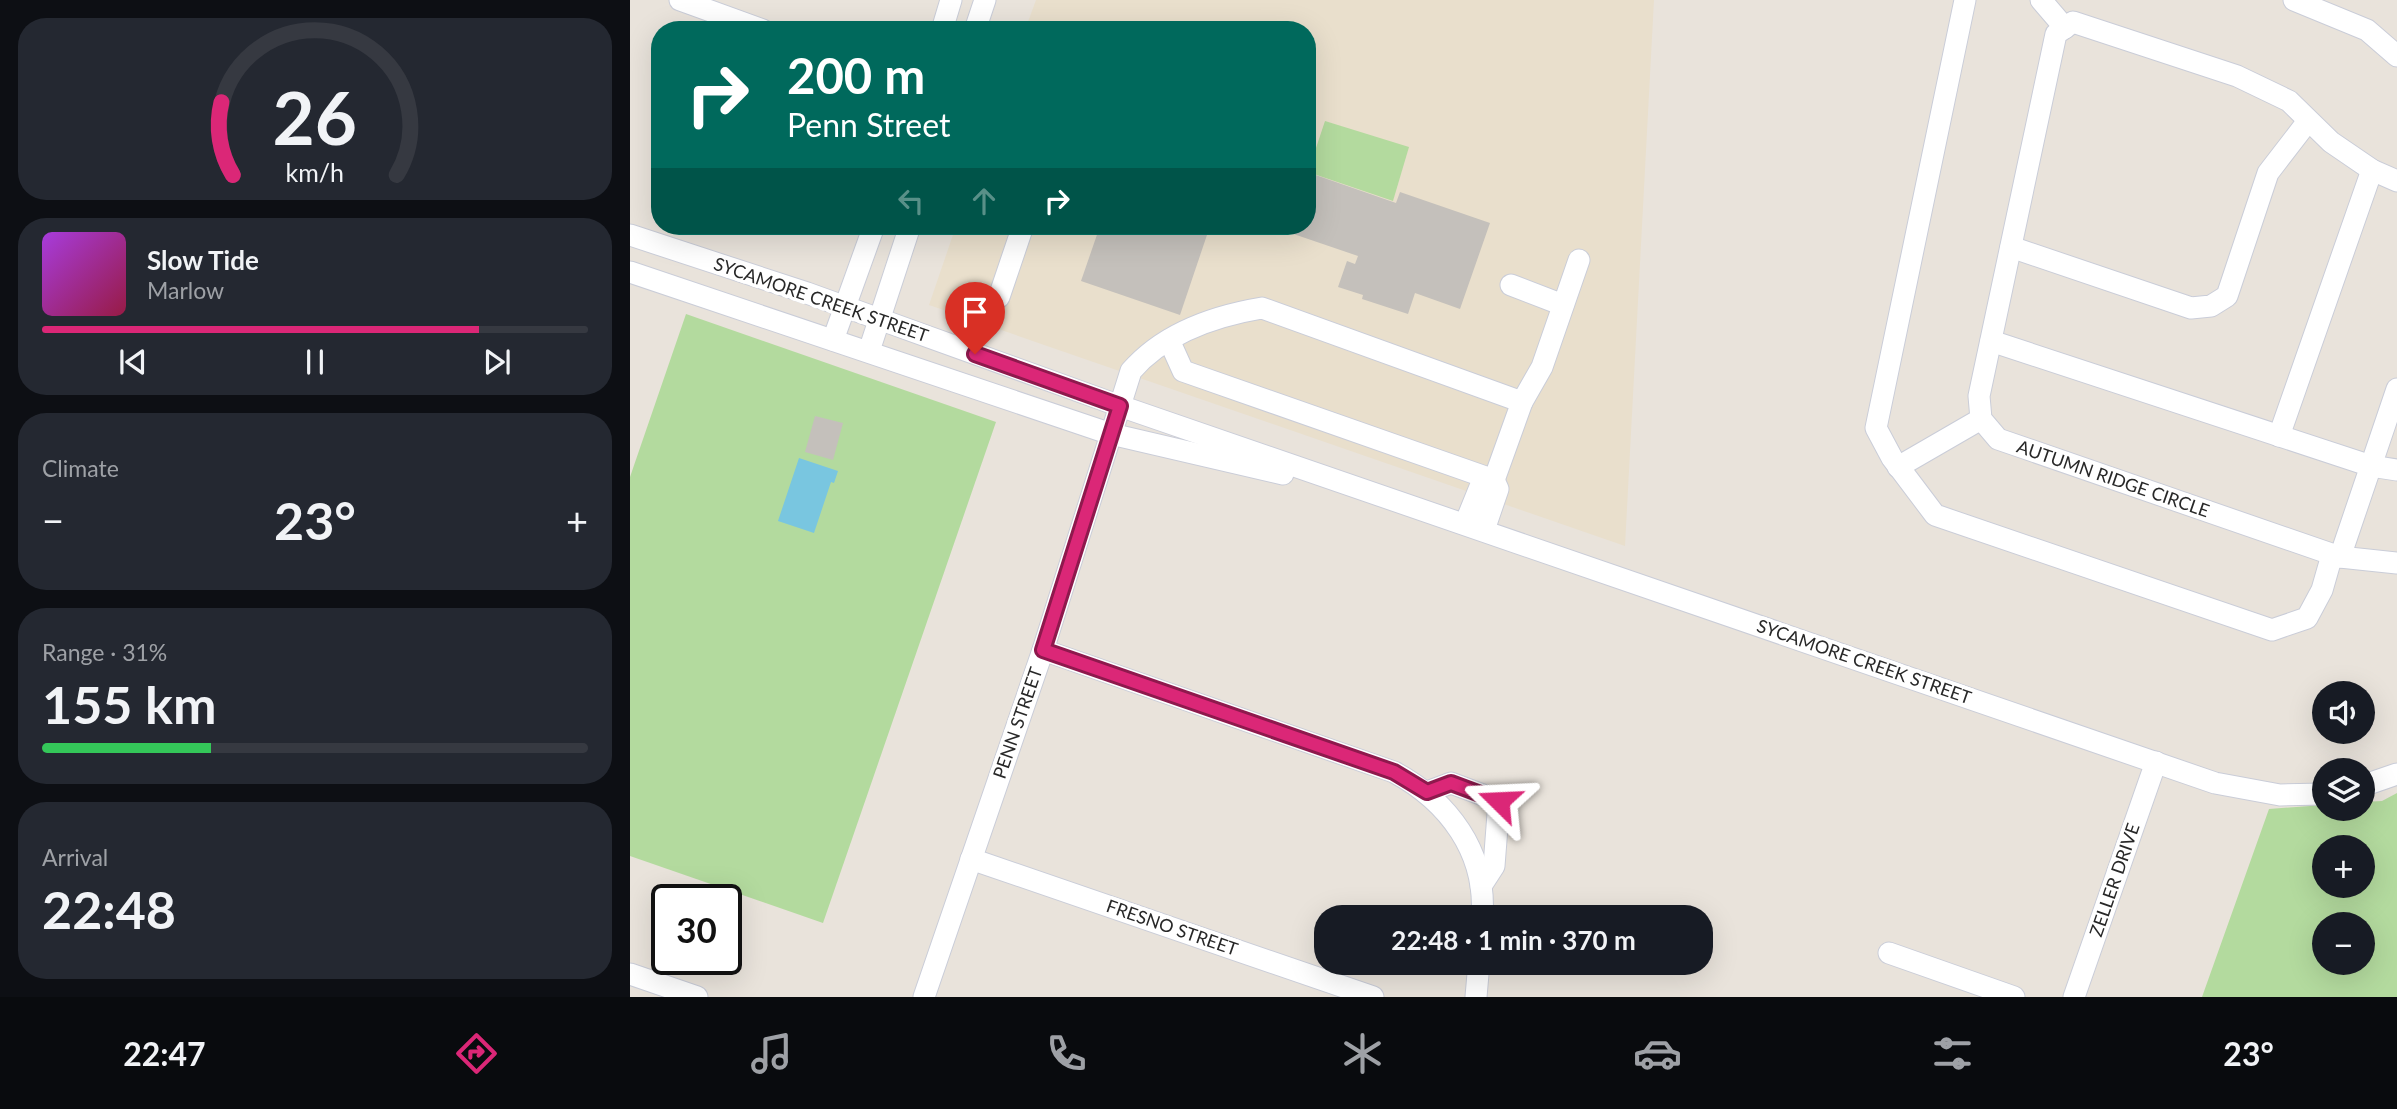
<!DOCTYPE html>
<meta charset="utf-8">
<style>
body{margin:0;font-family:Lato,sans-serif;background:#242831;color:#f1f3f6;height:100vh;display:flex;flex-direction:column;font-size:26px;white-space:nowrap}
*{box-sizing:border-box;margin:0}
p{font-size:23px;color:#9ea1a6}
.icon{flex:none;width:38px;height:38px;fill:none;stroke:currentColor;stroke-width:2;stroke-linecap:round;stroke-linejoin:round}
.map{position:relative;flex:1;overflow:hidden}
.side{display:flex;flex-direction:column;gap:18px;padding:18px;background:#0d0f14;width:630px}
.side>*{flex:none}
.hud{position:absolute;left:21px;top:21px;width:665px;height:214px;border-radius:28px;box-shadow:0 7px 28px #0002;background:#00695c;color:#fff;overflow:hidden}
.tools{position:absolute;left:1682px;top:681px;display:grid;gap:14px}
.tools a{display:grid;place-items:center;width:63px;height:63px;border-radius:50%;background:#171b24;box-shadow:0 7px 28px #0002;font-size:35px}
.speed{position:absolute;left:21px;top:884px;display:flex;gap:14px;font-size:35px;font-weight:700;text-align:center}
.speed>*{display:grid;place-content:center;width:91px;height:91px;border-radius:50%;background:#171b24;box-shadow:0 7px 28px #0002;line-height:1}
.speed .limit{border:4px solid #111;border-radius:10px;background:#fff;color:#111}
.pin{position:absolute;display:grid;place-items:center;width:60px;height:60px;color:#fff;margin:-72px -30px;border-radius:50% 50% 50% 0;rotate:-45deg;box-shadow:0 0 7px #0007}
.pin .icon{rotate:45deg}
.me{position:absolute;width:77px;margin:-38px;rotate:291deg;stroke-linejoin:round;filter:drop-shadow(0 0 5px #0008)}
.turn{display:flex;align-items:center;gap:24px;height:147px;padding:0 21px;font-size:32px}
.turn .icon{width:91px;height:91px;stroke-width:2.5}
.turn b{display:block;font-size:49px;line-height:60px}
.lanes{display:flex;align-items:center;height:66px;padding:0 21px;background:#0003;justify-content:center;gap:35px;direction:ltr}
.lanes .off{opacity:.35}
.big{font-size:52px;font-weight:700;line-height:1.1}
.side .card{flex:1;display:flex;flex-direction:column;justify-content:center;gap:10px;min-width:0;padding:0 24px;border-radius:28px;background:#242831}
.side .dial{align-items:center;gap:0}
.dial svg{height:182px;overflow:visible;fill:none;stroke:#363941;stroke-width:7;stroke-linecap:round;text-anchor:middle}
.dial text{fill:#f1f3f6;stroke:none}
.song{display:flex;align-items:center;gap:21px}
.cover{width:84px;height:84px;border-radius:10px;background:linear-gradient(135deg,hsl(280 70% 55%),hsl(340 70% 35%))}
.played{height:7px;border-radius:4px;background:linear-gradient(90deg,#db2777 80%,#363941 80%)}
.keys{display:flex;justify-content:space-around;direction:ltr}
.heat{display:flex;justify-content:space-between;align-items:center;font-size:38px;direction:ltr}
.charge{height:10px;border-radius:5px;background:linear-gradient(90deg,#34c759 31%,#363941 0)}
.trip{position:absolute;left:684px;top:905px;width:399px;height:70px;border-radius:28px;background:#171b24;box-shadow:0 7px 28px #0002;font-weight:700;line-height:70px;text-align:center}
.dock{display:flex;height:112px;justify-content:space-around;align-items:center;background:#090b0e;color:#9ea1a6}
.dock .icon{width:49px;height:49px}
.dock .active{color:#db2777}
.dock b{font-size:32px;color:#f1f3f6}
main{display:flex;flex:1;min-height:0}
.map>svg:first-child{display:block}
.education{fill:#e9dfcc}
.green{fill:#b3da9e;fill-rule:evenodd}
.water{fill:#79c6e0}
.building{fill:#c4c0bb}
.lines{fill:none;stroke-linecap:round;stroke-linejoin:round}
.minor-casing{stroke:#cacdd8;stroke-width:23}
.minor{stroke:#fff;stroke-width:21}
.route-casing{stroke:#8e194d;stroke-width:18}
.route{stroke:#db2777;stroke-width:12}
.labels{text-anchor:middle;stroke-width:7;stroke-linejoin:round;paint-order:stroke}
.street-label{font-size:18px;fill:#282828;stroke:#fff}
</style>
<main>
<section class="side">
<div class="card dial"><svg viewBox="0 0 100 80">
<path d="M14 69A42 42 0 1 1 86 69"/>
<path d="M14 69A42 42 0 0 1 9 37" stroke="#db2777"/>
<text x="50" y="56" font-size="32" font-weight="700">26</text>
<text x="50" y="72" font-size="11">km/h</text>
</svg></div>
<div class="card">
<div class="song"><i class="cover"></i><div><b>Slow Tide</b><p>Marlow</p></div></div>
<div class="played"></div>
<div class="keys"><svg class="icon" aria-label="previous" viewBox="0 0 24 24"><path d="M18 5L8 12l10 7zM5 5v14"/></svg><svg class="icon" aria-label="pause" viewBox="0 0 24 24"><path d="M8 5v14M16 5v14"/></svg><svg class="icon" aria-label="next" viewBox="0 0 24 24"><path d="M6 5l10 7-10 7zM19 5v14"/></svg></div>
</div>
<div class="card"><p>Climate</p>
<div class="heat"><a>−</a><b class="big">23°</b><a>+</a></div>
</div>
<div class="card"><p>Range · 31%</p><b class="big">155 km</b><div class="charge"></div></div>
<div class="card"><p>Arrival</p><b class="big">22:48</b></div>
</section>
<div class="map">
<svg width="1767" height="997" viewBox="0 0 1767 997">
<rect width="100%" height="100%" fill="#e9e3db"/>
<path class="education" d="M 406,0 L 1024,0 L 995,546 L 299,305 L 326,226 L 677,226 L 677,30 L 395,30 Z"/>
<g class="green">
<path d="M 695,121 L 779,147 L 763,201 L 678,172 Z"/>
<path d="M 56,314 L 366,422 L 193,923 L 0,856 L 0,477 Z"/>
<path d="M 1767,793 L 1767,997 L 1572,997 L 1639,809 L 1694,805 L 1694,808 L 1732,808 L 1733,802 L 1752,801 ZM 1694,847 L 1732,847 L 1732,886 L 1694,886 ZM 1694,924 L 1732,924 L 1732,962 L 1694,962 Z"/>
</g>
<path class="water" d="M 169,458 L 208,471 L 204,483 L 201,482 L 184,533 L 148,521 Z"/>
<g class="building">
<path d="M 677,172 L 766,203 L 770,192 L 860,223 L 830,309 L 785,293 L 778,314 L 732,299 L 733,295 L 708,287 L 717,261 L 725,264 L 728,256 L 640,226 L 677,226 Z"/>
<path d="M 470,226 L 580,226 L 550,315 L 451,281 Z"/>
<path d="M 185,416 L 213,423 L 203,460 L 175,452 Z"/>
</g>
<g class="lines">
<defs>
<g id="minor">
<path d="M 50,0 L 133,30"/>
<path d="M 1335,0 L 1246,428 L 1262,458 L 1305,515 L 1642,630 L 1677,618 L 1692,590 L 1702,555"/>
<path d="M 1411,0 L 1435,28"/>
<path d="M 1664,0 L 1737,30 L 1767,56"/>
<path d="M 312,30 L 321,0"/>
<path d="M 345,30 L 355,0"/>
<path d="M 1767,181 L 1742,170 L 1701,142 L 1659,101 L 1607,76 L 1443,22 L 1426,34 L 1349,396 L 1351,419 L 1368,439 L 1710,557 L 1767,563"/>
<path d="M 0,235 L 177,293 L 490,406 L 1585,783 L 1650,795 L 1694,794"/>
<path d="M 1381,247 L 1561,308 L 1581,306 L 1597,296 L 1638,173 L 1678,121"/>
<path d="M 0,272 L 481,434 L 653,474"/>
<path d="M 881,285 L 933,305"/>
<path d="M 369,297 L 393,226"/>
<path d="M 203,340 L 244,226"/>
<path d="M 539,340 L 553,371 L 864,480 L 868,489 L 854,530"/>
<path d="M 1361,341 L 1741,466 L 1767,470"/>
<path d="M 239,351 L 280,226"/>
<path d="M 892,402 L 912,367 L 949,260"/>
<path d="M 1649,436 L 1742,170"/>
<path d="M 1268,467 L 1351,419"/>
<path d="M 1710,557 L 1767,389"/>
<path d="M 413,650 L 764,772 C 818,801 857,852 852,917"/>
<path d="M 1732,786 L 1767,774"/>
<path d="M 797,792 L 821,783 L 869,801 L 864,866 L 851,886"/>
<path d="M 341,859 L 743,997"/>
<path d="M 1259,953 L 1384,997"/>
<path d="M 0,974 L 67,997"/>
<path d="M 294,997 L 413,650 L 501,371 C 534,333 584,316 632,308 L 892,402 L 864,480 L 850,487 L 835,524"/>
<path d="M 846,997 L 849,962"/>
<path d="M 1444,997 L 1526,762"/>
</g>
</defs>
<use href="#minor" class="minor-casing"/>
<use href="#minor" class="minor"/>
</g>
<g class="lines">
<defs>
<path id="route" d="M 345,354 L 490,406 L 413,650 L 764,772 L 797,792 L 821,783 L 869,801"/>
</defs>
<use href="#route" class="route-casing"/>
<use href="#route" class="route"/>
</g>
<g class="labels">
<g class="street-label">
<text transform="translate(191 300) rotate(19)" y="6">SYCAMORE CREEK STREET</text>
<text transform="translate(1483 479) rotate(19)" y="6">AUTUMN RIDGE CIRCLE</text>
<text transform="translate(1234 662) rotate(19)" y="6">SYCAMORE CREEK STREET</text>
<text transform="translate(388 723) rotate(-71)" y="6">PENN STREET</text>
<text transform="translate(1485 880) rotate(-71)" y="6">ZELLER DRIVE</text>
<text transform="translate(542 928) rotate(19)" y="6">FRESNO STREET</text>
</g>
</g>
</svg>
<div class="tools">
<a><svg class="icon" aria-label="sound" viewBox="0 0 24 24"><path d="M4 9h4l5-4v14l-5-4H4zM17 9q2 3 0 6"/></svg></a>
<a><svg class="icon" aria-label="layers" viewBox="0 0 24 24"><path d="M12 4l9 5-9 5-9-5zM3 14l9 5 9-5"/></svg></a>
<a>+</a>
<a>−</a>
</div>
<div class="speed"><div class="limit">30</div></div>
<div class="pin" style="left:345px;top:354px;background:#d93025"><svg class="icon" aria-label="arrive" viewBox="0 0 24 24"><path d="M6 21V4h12l-3 4 3 4H6"/></svg></div>
<svg class="me" style="left:869px;top:801px" viewBox="-20 -20 40 40"><path d="M0-17L14 15 0 8-14 15z" fill="#db2777" stroke="#fff" stroke-width="4"/></svg>
<div class="trip">22:48 · 1 min · 370 m</div>
<div class="hud">
<div class="turn"><svg class="icon" aria-label="right" viewBox="0 0 24 24"><path d="M7 20v-9h11M14 6l5 5-5 5"/></svg><div><b>200 m</b>Penn Street</div></div>
<div class="lanes"><svg class="icon off" aria-label="left" viewBox="0 0 24 24"><path d="M17 20v-9H6M10 6l-5 5 5 5"/></svg><svg class="icon off" aria-label="ahead" viewBox="0 0 24 24"><path d="M12 20V5M6 11l6-6 6 6"/></svg><svg class="icon" aria-label="right" viewBox="0 0 24 24"><path d="M7 20v-9h11M14 6l5 5-5 5"/></svg></div>
</div>
</div>
</main>
<nav class="dock">
<b>22:47</b>
<svg class="icon active" aria-label="directions" viewBox="0 0 24 24"><path d="M12 3l9 9-9 9-9-9zM9 14v-3h6M13 9l2 2-2 2"/></svg>
<svg class="icon" aria-label="music" viewBox="0 0 24 24"><path d="M9 18V5l10-2v13"/><circle cx="6" cy="18" r="3"/><circle cx="16" cy="16" r="3"/></svg>
<svg class="icon" aria-label="phone" viewBox="0 0 24 24"><path d="M5 4h4l2 5-3 2q2 4 5 5l2-3 5 2v4C11 20 4 13 5 4z"/></svg>
<svg class="icon" aria-label="climate" viewBox="0 0 24 24"><path d="M12 3v18M4 7l16 10M4 17L20 7"/></svg>
<svg class="icon" aria-label="car" viewBox="0 0 24 24"><path d="M5 17H2v-5l4-1 3-4h7l3 4 3 1v5h-3M9 17h6M6 11h13"/><circle cx="7" cy="17" r="2"/><circle cx="17" cy="17" r="2"/></svg>
<svg class="icon" aria-label="filters" viewBox="0 0 24 24"><path d="M4 7h16M4 17h16"/><circle cx="9" cy="7" r="2"/><circle cx="15" cy="17" r="2"/></svg>
<b>23°</b>
</nav>
